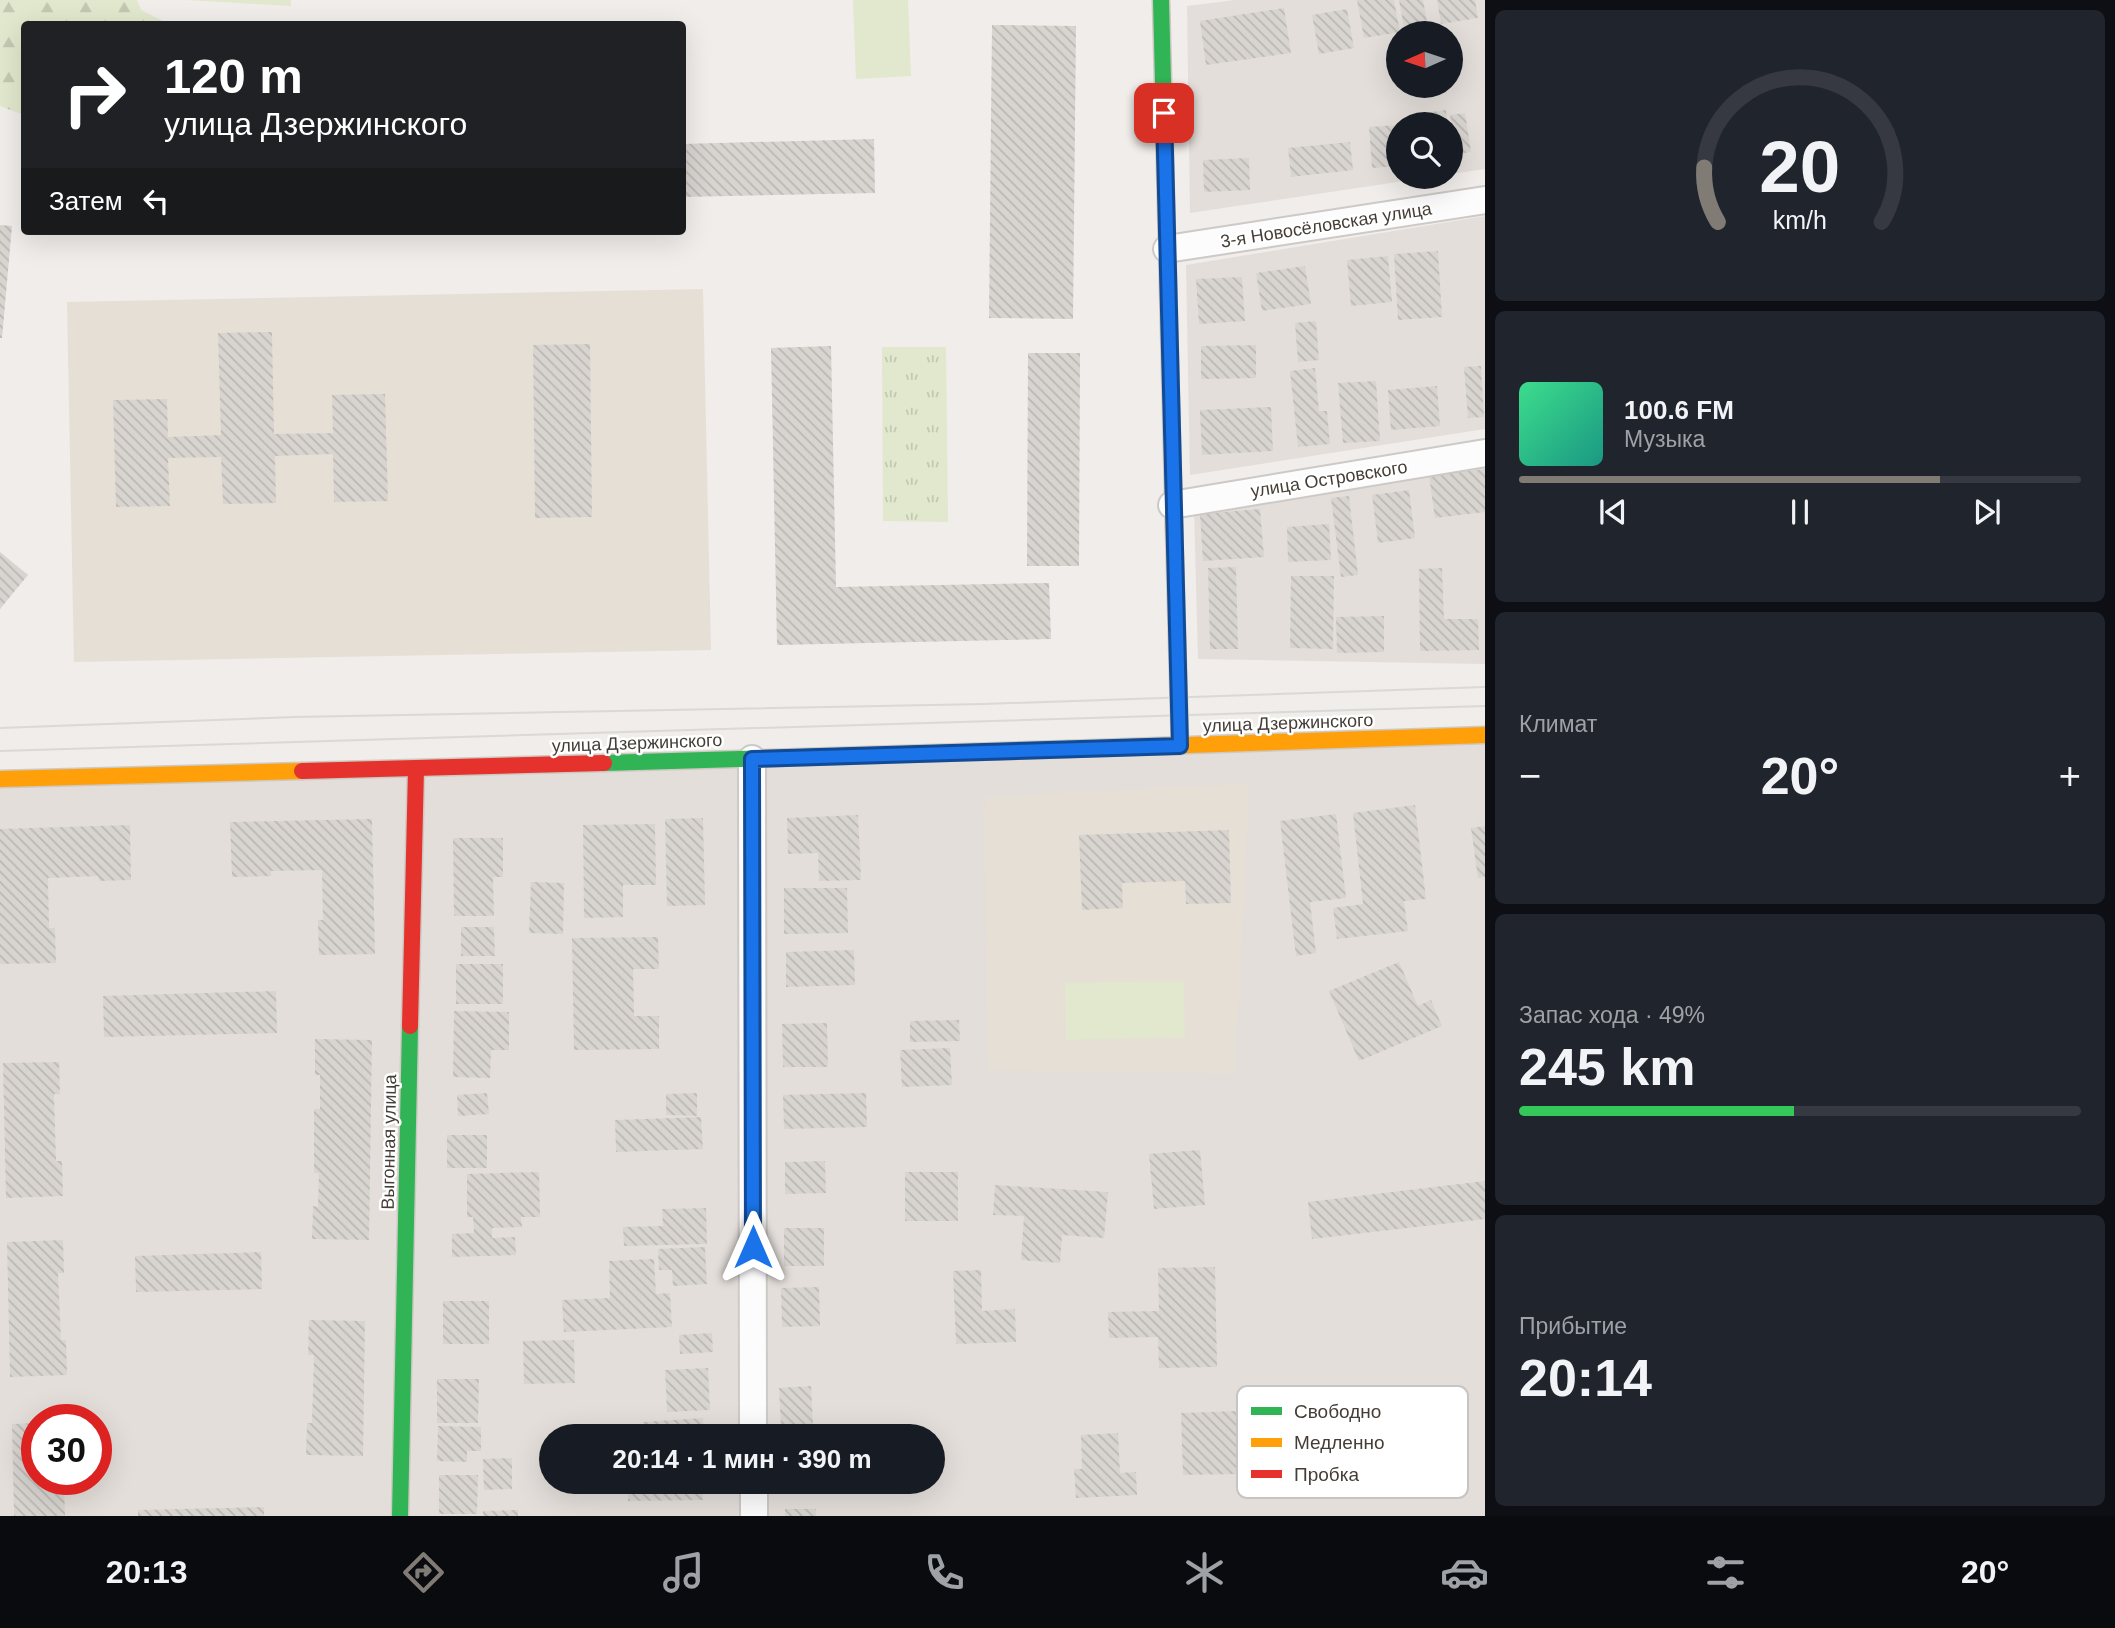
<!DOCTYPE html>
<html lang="ru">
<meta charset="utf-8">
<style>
body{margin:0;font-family:Helvetica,sans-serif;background:#20242c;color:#f1f3f6;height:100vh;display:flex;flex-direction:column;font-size:26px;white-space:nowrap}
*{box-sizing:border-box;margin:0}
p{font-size:23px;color:#9ea1a6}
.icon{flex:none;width:38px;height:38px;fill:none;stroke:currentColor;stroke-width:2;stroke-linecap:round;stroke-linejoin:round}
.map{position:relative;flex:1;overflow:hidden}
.panel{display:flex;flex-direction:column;gap:10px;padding:10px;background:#0d0f14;width:630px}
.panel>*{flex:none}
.hud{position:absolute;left:21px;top:21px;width:665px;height:214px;border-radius:7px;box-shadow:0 7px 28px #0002;background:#202124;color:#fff;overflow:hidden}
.needle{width:46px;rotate:267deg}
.tools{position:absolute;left:1386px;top:21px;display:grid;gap:14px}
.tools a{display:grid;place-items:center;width:77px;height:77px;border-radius:50%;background:#171b24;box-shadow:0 7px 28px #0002;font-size:35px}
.speed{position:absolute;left:21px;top:1404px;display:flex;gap:14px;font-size:35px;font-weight:700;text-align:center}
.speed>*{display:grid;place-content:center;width:91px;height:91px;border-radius:50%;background:#171b24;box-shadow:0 7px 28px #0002;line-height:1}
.speed .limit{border:10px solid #d22;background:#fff;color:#111}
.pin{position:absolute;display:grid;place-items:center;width:60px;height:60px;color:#fff;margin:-30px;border-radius:14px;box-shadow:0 4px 10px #0006}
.me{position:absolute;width:77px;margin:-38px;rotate:0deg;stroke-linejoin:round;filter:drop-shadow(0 0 5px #0008)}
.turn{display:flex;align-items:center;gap:24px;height:147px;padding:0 28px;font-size:32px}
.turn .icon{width:91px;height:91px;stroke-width:2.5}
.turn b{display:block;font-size:49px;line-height:60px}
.then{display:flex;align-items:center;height:66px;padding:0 28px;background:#0003;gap:14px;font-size:26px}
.big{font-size:52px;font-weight:600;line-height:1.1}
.panel .widget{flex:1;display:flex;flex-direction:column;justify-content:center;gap:10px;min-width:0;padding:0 24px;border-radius:10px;background:#20242c}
.panel .dial{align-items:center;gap:0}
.dial svg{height:182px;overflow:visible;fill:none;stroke:#363941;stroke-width:7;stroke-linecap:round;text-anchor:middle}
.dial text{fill:#f1f3f6;stroke:none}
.song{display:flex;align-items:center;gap:21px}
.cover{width:84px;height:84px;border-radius:10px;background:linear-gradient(135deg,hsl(150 70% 55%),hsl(170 70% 35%))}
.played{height:7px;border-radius:4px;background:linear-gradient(90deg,#817b76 75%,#363941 75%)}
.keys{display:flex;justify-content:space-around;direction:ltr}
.heat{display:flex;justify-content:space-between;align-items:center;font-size:38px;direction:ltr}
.charge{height:10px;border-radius:5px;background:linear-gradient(90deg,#34c759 49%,#363941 0)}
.trip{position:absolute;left:539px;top:1424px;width:406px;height:70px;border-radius:35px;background:#171b24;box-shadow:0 7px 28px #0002;font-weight:600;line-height:70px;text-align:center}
.tabs{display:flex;height:112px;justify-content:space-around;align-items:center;background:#090b0e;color:#9ea1a6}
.tabs .icon{width:49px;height:49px}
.tabs .active{color:#817b76}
.tabs b{font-size:32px;color:#f1f3f6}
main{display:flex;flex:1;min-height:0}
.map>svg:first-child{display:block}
.residential{fill:#e3ded9;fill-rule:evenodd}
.education{fill:#e6dfd6}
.forest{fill:url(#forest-firs)}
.park{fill:url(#park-tufts)}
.pitch{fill:#e1e8cd}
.building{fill:url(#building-back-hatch)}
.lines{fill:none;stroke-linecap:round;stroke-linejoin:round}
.street-casing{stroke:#ccc9c7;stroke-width:30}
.fast-casing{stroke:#cec9c2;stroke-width:19}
.slow-casing{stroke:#cec9c2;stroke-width:19}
.jam-casing{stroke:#cec9c2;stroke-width:19}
.street{stroke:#fdfcfc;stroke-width:26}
.fast{stroke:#30b455;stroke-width:16}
.slow{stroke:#ff9f0a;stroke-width:16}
.jam{stroke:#e5322d;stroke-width:16}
.tram{stroke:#d9d9d8;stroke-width:2}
.route-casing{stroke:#114b97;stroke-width:18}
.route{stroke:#1a73e8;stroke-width:12}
.labels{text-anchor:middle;stroke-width:5;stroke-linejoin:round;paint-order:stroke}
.street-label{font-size:18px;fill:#453e37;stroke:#fff}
.key{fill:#fff;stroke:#c7c5c3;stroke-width:2}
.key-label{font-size:19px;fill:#453e37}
</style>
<main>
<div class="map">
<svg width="1485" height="1516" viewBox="0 0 1485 1516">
<defs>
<pattern id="forest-firs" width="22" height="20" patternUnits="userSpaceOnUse" patternTransform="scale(1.75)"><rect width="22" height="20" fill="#e1e8cd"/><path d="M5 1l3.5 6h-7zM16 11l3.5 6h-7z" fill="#c2c8b1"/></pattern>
<pattern id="park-tufts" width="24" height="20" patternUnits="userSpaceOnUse" patternTransform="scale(1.75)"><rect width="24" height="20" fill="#e1e8cd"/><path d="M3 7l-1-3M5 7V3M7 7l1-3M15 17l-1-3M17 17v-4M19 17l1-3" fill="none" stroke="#c2c8b1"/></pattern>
<pattern id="building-back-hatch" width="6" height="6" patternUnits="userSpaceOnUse" patternTransform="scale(1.75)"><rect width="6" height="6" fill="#d8d5d1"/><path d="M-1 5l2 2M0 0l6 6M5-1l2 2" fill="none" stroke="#bbb8b4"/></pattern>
</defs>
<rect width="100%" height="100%" fill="#f0edea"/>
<g class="residential">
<path d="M 1235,0 L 1485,0 L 1485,169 L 1451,174 L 1451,124 L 1398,124 L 1398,177 L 1431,177 L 1190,213 L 1187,6 ZM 1398,33 L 1451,33 L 1451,86 L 1398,86 Z"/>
<path d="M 1485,216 L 1485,429 L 1190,475 L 1186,265 Z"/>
<path d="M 1485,461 L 1485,664 L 1198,659 L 1194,509 Z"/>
<path d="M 1485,735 L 1485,1516 L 0,1516 L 0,779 ZM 37,1419 L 96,1419 L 96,1479 L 37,1479 ZM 551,1437 L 933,1437 L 933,1482 L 551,1482 Z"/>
</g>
<g class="education">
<path d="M 703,289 L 711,650 L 74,662 L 67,302 Z"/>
<path d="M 1249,784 L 1235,1074 L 987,1070 L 985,797 Z"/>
</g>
<path class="forest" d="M 0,0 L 137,0 L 141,10 L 169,24 L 24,24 L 24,115 L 0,106 Z"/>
<g class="park">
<path d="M 187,0 L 291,0 L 291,6 Z"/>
<path d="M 882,347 L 946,347 L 948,522 L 883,521 Z"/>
</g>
<g class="pitch">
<path d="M 853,0 L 908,0 L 911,76 L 856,79 Z"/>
<path d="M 1184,981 L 1185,1037 L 1066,1040 L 1065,983 Z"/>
</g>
<g class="building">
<path d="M 1357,0 L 1394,0 L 1400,32 L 1364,38 Z"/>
<path d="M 1399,0 L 1423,0 L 1429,33 L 1405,33 Z"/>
<path d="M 1437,0 L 1475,0 L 1478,18 L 1441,24 Z"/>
<path d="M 1284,8 L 1291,53 L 1206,65 L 1200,21 Z"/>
<path d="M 1347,9 L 1354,48 L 1319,54 L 1312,15 Z"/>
<path d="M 992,25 L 1076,26 L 1073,319 L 989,318 Z"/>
<path d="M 1446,110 L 1447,124 L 1418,124 L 1417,114 Z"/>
<path d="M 1465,113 L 1471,152 L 1457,154 L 1450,115 Z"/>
<path d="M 1398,125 L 1398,166 L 1372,168 L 1369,127 Z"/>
<path d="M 874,139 L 875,193 L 682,197 L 682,144 Z"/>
<path d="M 1350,142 L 1353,170 L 1291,177 L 1288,148 Z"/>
<path d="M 1249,158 L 1250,190 L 1204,192 L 1203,160 Z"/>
<path d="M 0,225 L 12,226 L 2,338 L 0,338 Z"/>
<path d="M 1438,251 L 1442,317 L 1398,320 L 1394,254 Z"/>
<path d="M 1388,256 L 1392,302 L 1351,306 L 1347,260 Z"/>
<path d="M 1305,266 L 1311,304 L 1262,311 L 1256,273 Z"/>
<path d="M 1242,277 L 1245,321 L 1199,324 L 1196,279 Z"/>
<path d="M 1316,321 L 1319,360 L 1298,362 L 1295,323 Z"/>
<path d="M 272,332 L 274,434 L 333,433 L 332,395 L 385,394 L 388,501 L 334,502 L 333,454 L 275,456 L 276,503 L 223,504 L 221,457 L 168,458 L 170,506 L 116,507 L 113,400 L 167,399 L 168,437 L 221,435 L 218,333 Z"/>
<path d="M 590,344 L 592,517 L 535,518 L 533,345 Z"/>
<path d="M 1256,345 L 1256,378 L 1201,379 L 1201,346 Z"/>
<path d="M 831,346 L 836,587 L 1049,583 L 1051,639 L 777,645 L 771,348 Z"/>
<path d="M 1028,353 L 1080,353 L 1079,566 L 1027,566 Z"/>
<path d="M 1481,366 L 1484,417 L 1468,418 L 1464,367 Z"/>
<path d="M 1315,368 L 1319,411 L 1327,411 L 1330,444 L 1298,447 L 1290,371 Z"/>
<path d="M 1376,381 L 1380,441 L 1343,443 L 1338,383 Z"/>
<path d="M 1437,386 L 1440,426 L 1391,430 L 1388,390 Z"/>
<path d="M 1271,407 L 1273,451 L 1202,455 L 1200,410 Z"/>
<path d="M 1485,469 L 1485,512 L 1435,518 L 1429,476 Z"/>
<path d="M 1409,490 L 1415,538 L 1378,543 L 1372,495 Z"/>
<path d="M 1349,496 L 1358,575 L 1341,577 L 1331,498 Z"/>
<path d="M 1260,509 L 1264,557 L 1203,561 L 1200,514 Z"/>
<path d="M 1329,524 L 1331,560 L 1288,562 L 1287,527 Z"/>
<path d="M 0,552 L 28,575 L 0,609 Z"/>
<path d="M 1236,567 L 1238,649 L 1210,649 L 1208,568 Z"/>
<path d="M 1442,568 L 1444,619 L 1478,619 L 1479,650 L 1420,651 L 1419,569 Z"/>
<path d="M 1291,576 L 1334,576 L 1333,649 L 1290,648 Z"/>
<path d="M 1384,616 L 1384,652 L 1337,653 L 1336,617 Z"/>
<path d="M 1415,805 L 1426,899 L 1404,901 L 1408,931 L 1337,939 L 1333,908 L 1363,904 L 1353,813 Z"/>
<path d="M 1336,814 L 1346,898 L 1310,902 L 1316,953 L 1296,956 L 1280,821 Z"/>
<path d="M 858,815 L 861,880 L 819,881 L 818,853 L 788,854 L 787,818 Z"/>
<path d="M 703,818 L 705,905 L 667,906 L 665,819 Z"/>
<path d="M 372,819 L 375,954 L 319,955 L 318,920 L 323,920 L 322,870 L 271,871 L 271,876 L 232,877 L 230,822 Z"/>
<path d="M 655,824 L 656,885 L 623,885 L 623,917 L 584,918 L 583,825 Z"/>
<path d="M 130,825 L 131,880 L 99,881 L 98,876 L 48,878 L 49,928 L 55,928 L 56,963 L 0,964 L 0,829 Z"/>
<path d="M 1485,826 L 1485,877 L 1478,878 L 1471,828 Z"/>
<path d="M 1229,830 L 1231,903 L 1186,904 L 1185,881 L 1122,883 L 1123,908 L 1082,910 L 1079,835 Z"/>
<path d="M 453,838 L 503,838 L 503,877 L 493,877 L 494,916 L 454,916 Z"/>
<path d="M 531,882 L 564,883 L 563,934 L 529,933 Z"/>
<path d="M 784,888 L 847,888 L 848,933 L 784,934 Z"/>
<path d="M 461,927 L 494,927 L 495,956 L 461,956 Z"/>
<path d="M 658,937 L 659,969 L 633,969 L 634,1016 L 659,1016 L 659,1049 L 574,1050 L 572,938 Z"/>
<path d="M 854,950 L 855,985 L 786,987 L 786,952 Z"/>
<path d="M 1399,962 L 1418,1006 L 1431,1000 L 1442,1026 L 1359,1061 L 1329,991 Z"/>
<rect x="456" y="964" width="47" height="40"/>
<path d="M 276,991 L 277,1033 L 104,1037 L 103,996 Z"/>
<path d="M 454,1011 L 509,1012 L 509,1050 L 491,1050 L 490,1078 L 453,1077 Z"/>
<path d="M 959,1020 L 960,1041 L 910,1042 L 910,1021 Z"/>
<path d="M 827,1023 L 828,1067 L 783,1067 L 782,1024 Z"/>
<path d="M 315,1039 L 372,1040 L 369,1240 L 312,1239 L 313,1206 L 318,1207 L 319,1173 L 314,1173 L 314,1109 L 320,1109 L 320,1075 L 315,1075 Z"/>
<path d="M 950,1048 L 952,1085 L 902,1087 L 900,1050 Z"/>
<path d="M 59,1062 L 60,1094 L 54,1094 L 56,1161 L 62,1161 L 63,1196 L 6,1198 L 3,1063 Z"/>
<path d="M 487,1093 L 489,1114 L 458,1116 L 457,1095 Z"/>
<path d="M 697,1093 L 697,1116 L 666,1115 L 666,1094 Z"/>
<path d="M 866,1093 L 867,1127 L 784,1129 L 783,1095 Z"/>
<path d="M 701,1117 L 703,1149 L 616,1152 L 615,1120 Z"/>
<rect x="447" y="1135" width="40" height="33"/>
<path d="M 1200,1150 L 1205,1205 L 1154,1209 L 1149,1154 Z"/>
<path d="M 825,1161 L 826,1193 L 785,1194 L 785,1162 Z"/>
<path d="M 539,1172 L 540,1217 L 521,1217 L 522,1227 L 492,1228 L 492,1238 L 515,1237 L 516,1255 L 452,1257 L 452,1234 L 474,1233 L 473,1217 L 467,1217 L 467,1174 Z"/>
<rect x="905" y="1172" width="53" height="49"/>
<path d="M 1485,1181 L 1485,1219 L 1312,1239 L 1308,1202 Z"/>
<path d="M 995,1185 L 1108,1192 L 1104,1238 L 1062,1235 L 1060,1263 L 1021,1260 L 1024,1216 L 993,1215 Z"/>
<path d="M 706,1208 L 707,1244 L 624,1246 L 623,1227 L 663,1226 L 662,1209 Z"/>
<rect x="784" y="1228" width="40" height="38"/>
<path d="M 63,1240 L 64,1273 L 58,1273 L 61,1340 L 66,1340 L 67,1375 L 10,1377 L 7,1242 Z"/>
<path d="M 705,1247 L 707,1284 L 673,1286 L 672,1270 L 659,1270 L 658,1249 Z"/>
<path d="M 261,1252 L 262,1289 L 136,1292 L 135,1256 Z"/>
<path d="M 654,1259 L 656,1294 L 670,1293 L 672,1327 L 564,1332 L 562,1300 L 610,1298 L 609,1261 Z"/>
<path d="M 1215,1267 L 1217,1367 L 1159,1368 L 1158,1337 L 1109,1338 L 1108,1312 L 1159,1311 L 1158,1268 Z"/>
<path d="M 981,1270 L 982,1311 L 1015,1309 L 1016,1342 L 956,1344 L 953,1271 Z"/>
<path d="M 819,1287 L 820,1326 L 782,1327 L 781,1288 Z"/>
<rect x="443" y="1301" width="46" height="43"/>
<path d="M 309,1320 L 365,1321 L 363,1456 L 306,1455 L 307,1423 L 312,1423 L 314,1355 L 308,1355 Z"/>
<path d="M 712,1333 L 713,1352 L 680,1354 L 679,1335 Z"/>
<path d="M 574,1340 L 575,1383 L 524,1384 L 523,1341 Z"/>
<path d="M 708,1368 L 710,1410 L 667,1412 L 665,1370 Z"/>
<path d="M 437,1379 L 479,1379 L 478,1423 L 437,1423 Z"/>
<path d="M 811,1386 L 813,1424 L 781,1426 L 779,1388 Z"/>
<path d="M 1236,1411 L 1238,1474 L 1183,1475 L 1181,1413 Z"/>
<path d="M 703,1418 L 704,1437 L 644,1437 L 643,1422 Z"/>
<path d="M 37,1423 L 37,1479 L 64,1479 L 65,1516 L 14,1516 L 12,1424 Z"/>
<path d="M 438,1426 L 481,1427 L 481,1451 L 467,1451 L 467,1462 L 437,1461 Z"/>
<path d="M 1118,1433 L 1120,1473 L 1136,1472 L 1137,1495 L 1076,1498 L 1074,1469 L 1082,1469 L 1081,1435 Z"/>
<path d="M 512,1458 L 512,1489 L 484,1490 L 483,1459 Z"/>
<path d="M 439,1475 L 478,1475 L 477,1514 L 439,1514 Z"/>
<path d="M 628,1482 L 702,1482 L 703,1500 L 628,1501 Z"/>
<rect x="817" y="1482" width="40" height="4"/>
<path d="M 264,1507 L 264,1516 L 138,1516 L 138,1510 Z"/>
<rect x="785" y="1509" width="31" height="7"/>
<path d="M 518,1510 L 518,1516 L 483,1516 L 483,1511 Z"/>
</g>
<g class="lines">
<defs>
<g id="street">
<path d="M 1167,249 L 1485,200"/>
<path d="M 1172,505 L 1485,453"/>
<path d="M 752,759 L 753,1437"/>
<path d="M 754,1482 L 754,1516"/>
</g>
<g id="fast">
<path d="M 1161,0 L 1174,528"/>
<path d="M 604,763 L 1068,749"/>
<path d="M 400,1516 L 410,1026"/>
</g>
<g id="slow">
<path d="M 1174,528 L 1180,746"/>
<path d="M 1068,749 L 1485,735"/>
<path d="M 0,779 L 302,771"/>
</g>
<g id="jam">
<path d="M 302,771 L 604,763"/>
<path d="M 410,1026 L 416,769"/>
</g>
</defs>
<use href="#street" class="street-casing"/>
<use href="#fast" class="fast-casing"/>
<use href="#slow" class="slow-casing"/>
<use href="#jam" class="jam-casing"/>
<use href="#street" class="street"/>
<use href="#fast" class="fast"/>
<use href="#slow" class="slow"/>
<use href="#jam" class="jam"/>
<g class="tram">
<path d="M 0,728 L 295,717 L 984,704 L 1485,687"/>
<path d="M 0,751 L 1485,706"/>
</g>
</g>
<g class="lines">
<defs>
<path id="route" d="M 753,1247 L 752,759 L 1180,746 L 1164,113"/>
</defs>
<use href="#route" class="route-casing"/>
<use href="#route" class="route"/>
</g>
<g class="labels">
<g class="street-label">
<text transform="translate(1326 225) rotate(-9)" y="6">3-я Новосёловская улица</text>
<text transform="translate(1329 479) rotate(-9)" y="6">улица Островского</text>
<text transform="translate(1288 723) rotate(-2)" y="6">улица Дзержинского</text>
<text transform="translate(637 743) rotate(-2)" y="6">улица Дзержинского</text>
<text transform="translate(389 1142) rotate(-89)" y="6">Выгонная улица</text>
</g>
</g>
<rect x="1237" y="1386" width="231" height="112" rx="10" class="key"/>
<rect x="1251" y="1407" width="31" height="8" fill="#30b455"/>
<rect x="1251" y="1438" width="31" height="9" fill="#ff9f0a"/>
<rect x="1251" y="1470" width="31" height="8" fill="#e5322d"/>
<g class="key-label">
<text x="1294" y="1418">Свободно</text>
<text x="1294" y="1449">Медленно</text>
<text x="1294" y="1481">Пробка</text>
</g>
</svg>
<div class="tools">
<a><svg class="needle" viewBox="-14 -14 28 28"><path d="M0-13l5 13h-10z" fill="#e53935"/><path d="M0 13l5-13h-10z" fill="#9ea1a6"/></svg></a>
<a><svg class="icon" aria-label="search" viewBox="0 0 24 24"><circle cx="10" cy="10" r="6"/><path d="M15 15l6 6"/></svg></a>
</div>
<div class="speed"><div class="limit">30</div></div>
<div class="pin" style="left:1164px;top:113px;background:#d93025"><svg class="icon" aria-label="arrive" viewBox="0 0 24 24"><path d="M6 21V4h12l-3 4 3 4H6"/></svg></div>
<svg class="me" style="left:753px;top:1247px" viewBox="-20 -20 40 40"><path d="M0-17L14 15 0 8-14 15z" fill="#1a73e8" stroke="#fff" stroke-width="4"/></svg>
<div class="trip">20:14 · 1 мин · 390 m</div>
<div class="hud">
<div class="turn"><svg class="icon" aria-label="right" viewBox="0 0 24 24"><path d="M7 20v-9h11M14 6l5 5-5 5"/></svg><div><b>120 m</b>улица Дзержинского</div></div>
<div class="then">Затем<svg class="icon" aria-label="left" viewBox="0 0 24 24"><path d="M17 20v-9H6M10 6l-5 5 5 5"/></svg></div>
</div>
</div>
<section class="panel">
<div class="widget dial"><svg viewBox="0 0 100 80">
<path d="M14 69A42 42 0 1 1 86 69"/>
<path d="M14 69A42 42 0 0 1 8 45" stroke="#817b76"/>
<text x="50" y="56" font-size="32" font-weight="700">20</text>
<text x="50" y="72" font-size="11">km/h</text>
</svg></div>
<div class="widget">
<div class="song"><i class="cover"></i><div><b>100.6 FM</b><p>Музыка</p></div></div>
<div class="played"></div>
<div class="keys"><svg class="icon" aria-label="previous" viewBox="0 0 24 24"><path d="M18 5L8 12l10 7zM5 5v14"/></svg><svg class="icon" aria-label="pause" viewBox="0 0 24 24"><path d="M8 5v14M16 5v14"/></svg><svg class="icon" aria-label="next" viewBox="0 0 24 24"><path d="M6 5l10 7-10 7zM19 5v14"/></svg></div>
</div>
<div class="widget"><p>Климат</p>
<div class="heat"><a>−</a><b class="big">20°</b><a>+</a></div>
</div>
<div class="widget"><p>Запас хода · 49%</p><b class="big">245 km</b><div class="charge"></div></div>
<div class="widget"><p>Прибытие</p><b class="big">20:14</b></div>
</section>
</main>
<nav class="tabs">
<b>20:13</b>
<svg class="icon active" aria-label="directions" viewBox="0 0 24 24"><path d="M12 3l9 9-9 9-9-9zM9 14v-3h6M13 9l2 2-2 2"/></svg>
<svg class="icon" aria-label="music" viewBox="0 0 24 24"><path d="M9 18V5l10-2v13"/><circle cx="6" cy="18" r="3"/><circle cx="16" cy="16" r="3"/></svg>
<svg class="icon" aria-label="phone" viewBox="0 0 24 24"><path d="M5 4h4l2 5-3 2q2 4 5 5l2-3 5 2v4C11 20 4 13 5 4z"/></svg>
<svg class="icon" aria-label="climate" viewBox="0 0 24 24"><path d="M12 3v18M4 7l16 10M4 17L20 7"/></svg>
<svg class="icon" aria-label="car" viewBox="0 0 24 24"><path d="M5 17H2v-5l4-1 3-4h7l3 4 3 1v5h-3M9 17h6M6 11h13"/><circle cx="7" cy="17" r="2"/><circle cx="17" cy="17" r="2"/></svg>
<svg class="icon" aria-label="filters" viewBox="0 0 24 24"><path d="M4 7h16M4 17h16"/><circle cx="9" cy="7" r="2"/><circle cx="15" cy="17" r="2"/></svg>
<b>20°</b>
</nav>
